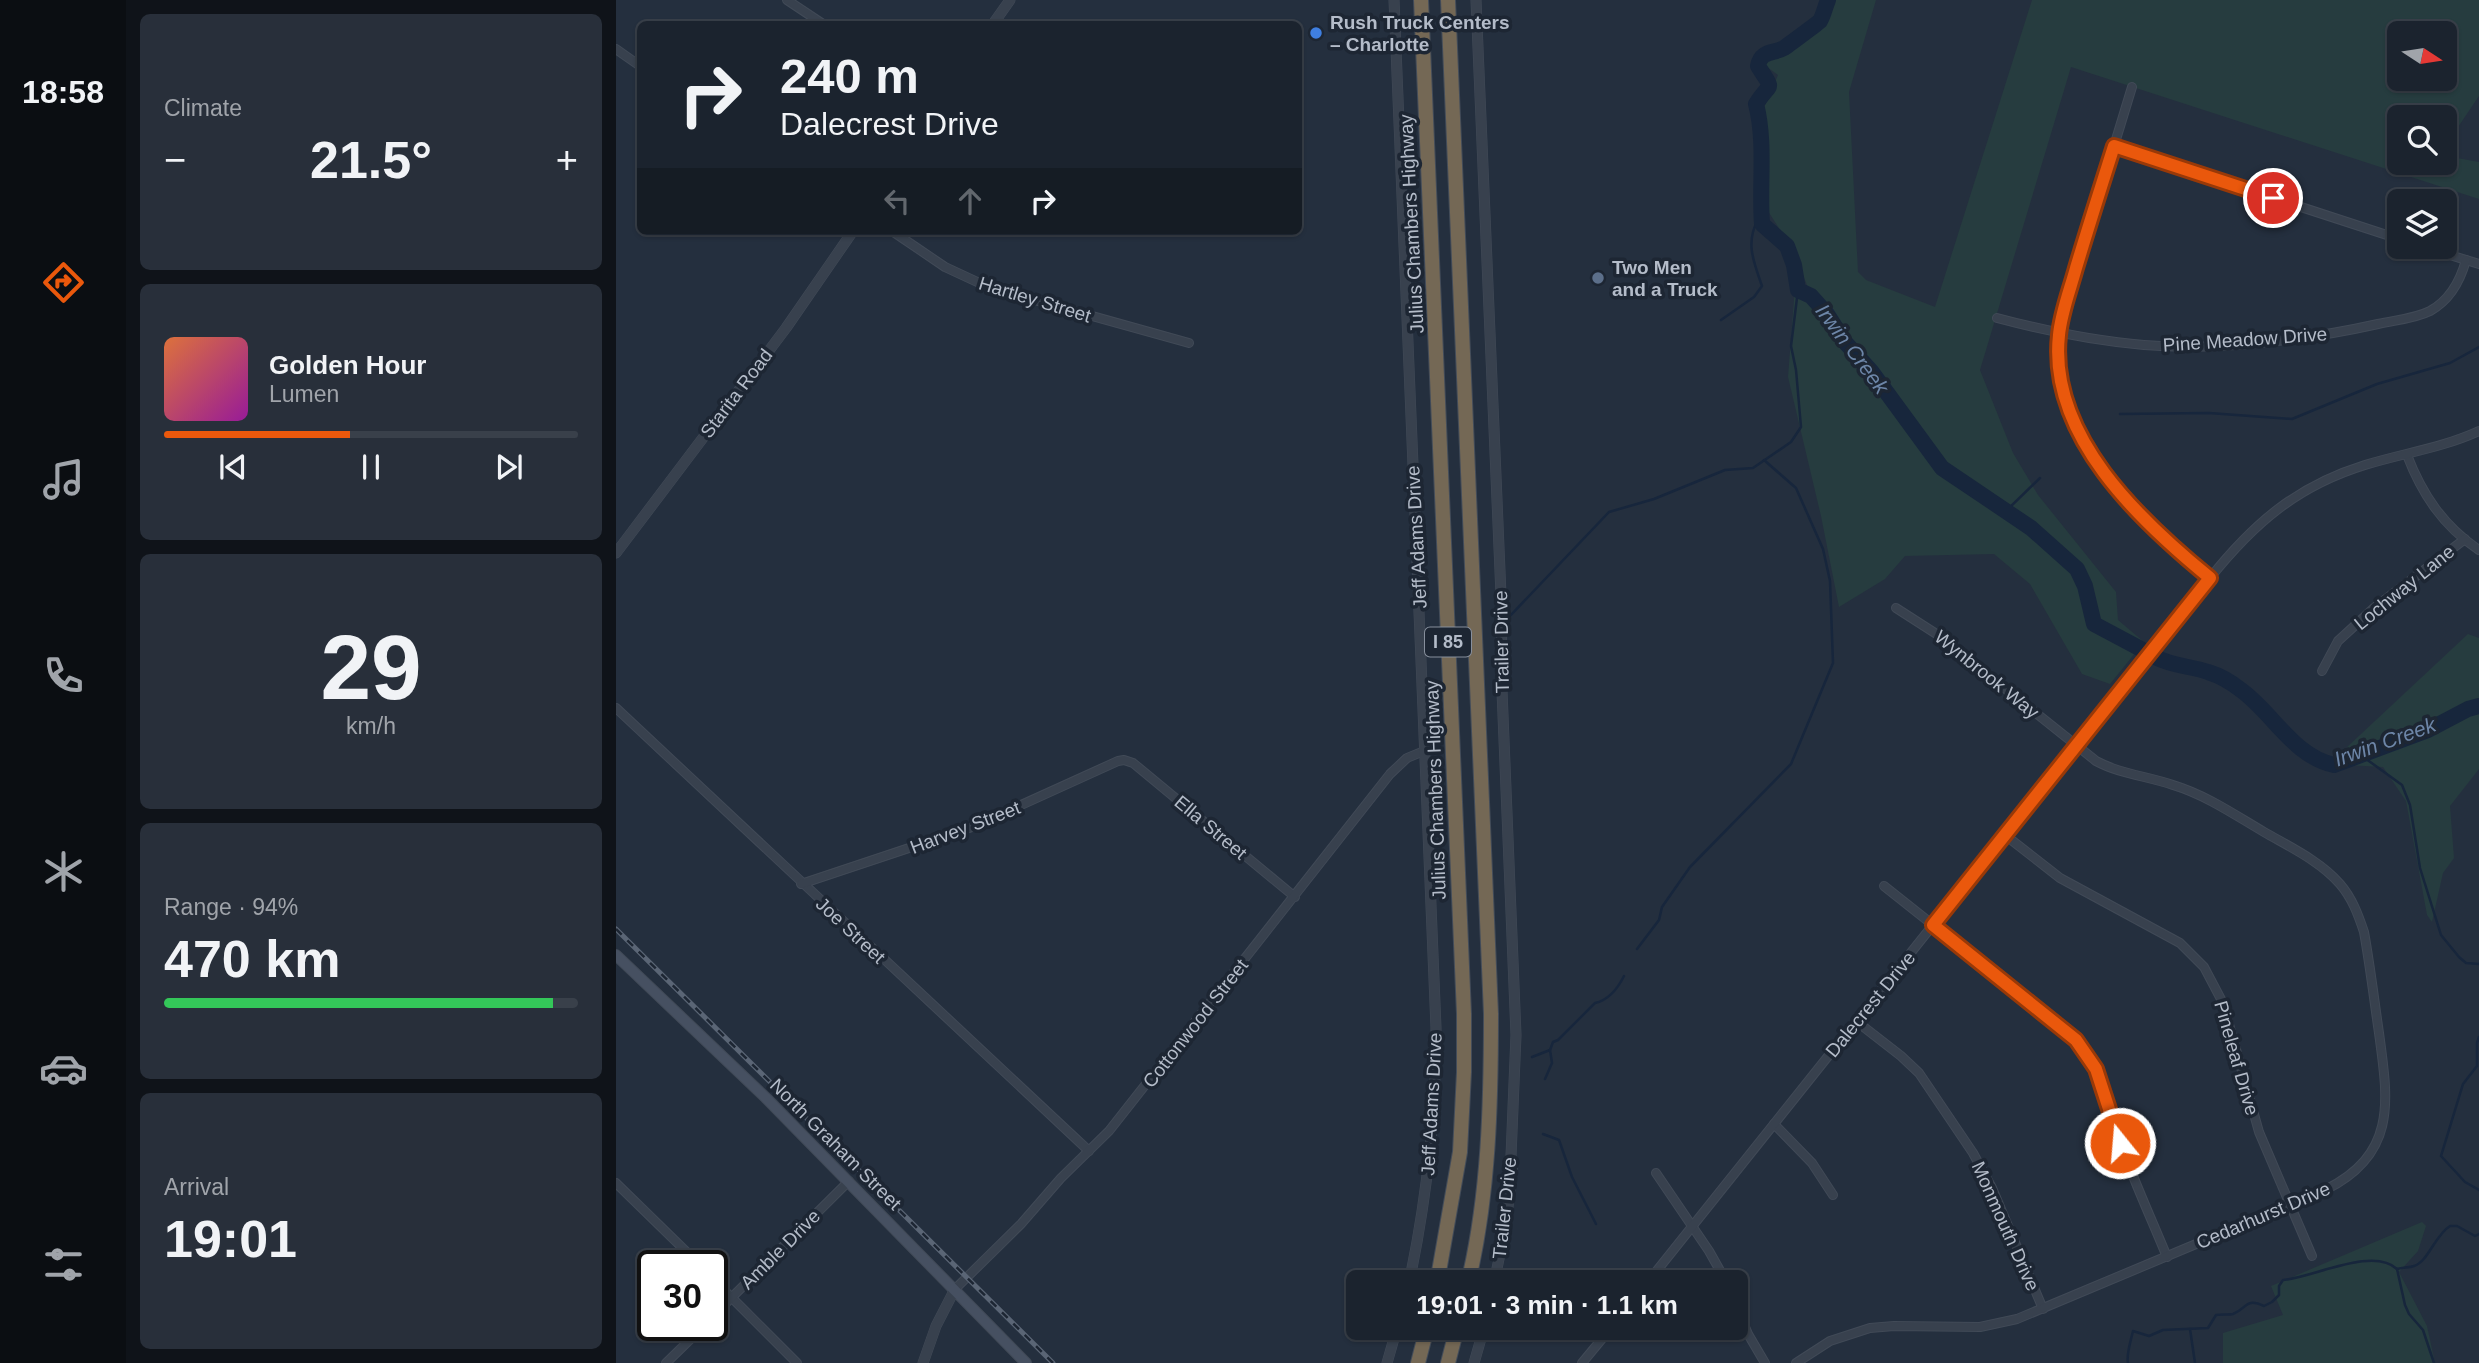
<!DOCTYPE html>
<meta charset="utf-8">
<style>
body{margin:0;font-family:Helvetica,sans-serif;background:#282f3a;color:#f1f3f6;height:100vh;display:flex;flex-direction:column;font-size:26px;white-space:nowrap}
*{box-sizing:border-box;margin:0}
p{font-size:23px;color:#a0a4aa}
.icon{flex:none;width:38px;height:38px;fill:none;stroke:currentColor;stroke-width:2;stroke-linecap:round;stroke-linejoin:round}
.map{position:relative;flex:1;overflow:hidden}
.details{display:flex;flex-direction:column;gap:14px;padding:14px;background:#0f1319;width:490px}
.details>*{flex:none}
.hud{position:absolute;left:21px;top:21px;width:665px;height:214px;border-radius:10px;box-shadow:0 2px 5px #0004,0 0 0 2px #39404a;background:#1b232e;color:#f1f3f6;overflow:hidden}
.needle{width:46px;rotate:102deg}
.tools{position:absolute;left:1771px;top:21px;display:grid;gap:14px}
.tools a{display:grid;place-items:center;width:70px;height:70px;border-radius:10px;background:#1b232e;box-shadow:0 2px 5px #0004,0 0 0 2px #39404a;font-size:35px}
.speed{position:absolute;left:21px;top:1250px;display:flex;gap:14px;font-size:35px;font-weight:700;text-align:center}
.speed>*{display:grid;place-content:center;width:91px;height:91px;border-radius:50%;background:#1b232e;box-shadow:0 2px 5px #0004,0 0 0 2px #39404a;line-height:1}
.speed .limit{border:4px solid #111;border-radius:10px;background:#fff;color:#111}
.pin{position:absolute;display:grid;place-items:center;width:60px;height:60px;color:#fff;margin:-30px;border:4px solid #fff;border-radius:50%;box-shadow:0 2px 7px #0007}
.me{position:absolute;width:77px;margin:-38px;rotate:343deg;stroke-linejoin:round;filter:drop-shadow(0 0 5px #0008)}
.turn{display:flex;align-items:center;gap:24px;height:147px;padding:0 28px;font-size:32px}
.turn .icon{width:91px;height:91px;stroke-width:2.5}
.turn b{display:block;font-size:49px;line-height:60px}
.lanes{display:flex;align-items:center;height:66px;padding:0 28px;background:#0003;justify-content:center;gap:35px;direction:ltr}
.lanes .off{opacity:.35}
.big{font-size:52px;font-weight:800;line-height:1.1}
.details .card{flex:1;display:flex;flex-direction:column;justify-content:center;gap:10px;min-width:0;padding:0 24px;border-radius:10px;background:#282f3a}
.details .dial{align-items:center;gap:0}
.dial b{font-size:91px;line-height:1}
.song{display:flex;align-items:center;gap:21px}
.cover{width:84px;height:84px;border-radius:10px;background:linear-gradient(135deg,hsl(20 70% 55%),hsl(300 70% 35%))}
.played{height:7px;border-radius:4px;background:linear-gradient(90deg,#ea580c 45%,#39404a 45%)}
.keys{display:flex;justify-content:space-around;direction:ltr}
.heat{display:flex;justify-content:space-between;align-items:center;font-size:38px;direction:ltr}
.charge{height:10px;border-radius:5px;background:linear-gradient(90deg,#34c759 94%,#39404a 0)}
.trip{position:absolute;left:730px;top:1270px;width:402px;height:70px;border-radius:10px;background:#1b232e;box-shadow:0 2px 5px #0004,0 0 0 2px #39404a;font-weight:800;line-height:70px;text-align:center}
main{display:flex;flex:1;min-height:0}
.tab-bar{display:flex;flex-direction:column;width:126px;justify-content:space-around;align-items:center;background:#0b0e12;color:#a0a4aa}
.tab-bar .icon{width:49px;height:49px}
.tab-bar .active{color:#ea580c}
.tab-bar b{font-size:32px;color:#f1f3f6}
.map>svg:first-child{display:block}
.green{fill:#263c3f;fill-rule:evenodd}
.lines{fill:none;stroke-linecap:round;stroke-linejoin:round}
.stream{stroke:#17263c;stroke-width:2.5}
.river{stroke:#17263c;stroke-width:16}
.minor-casing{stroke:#414a57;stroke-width:10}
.tertiary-casing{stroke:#414a57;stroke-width:11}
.secondary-casing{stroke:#414a57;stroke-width:12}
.motorway-casing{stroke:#434c59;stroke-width:16}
.minor{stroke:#38414e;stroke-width:8}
.tertiary{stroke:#38414e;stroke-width:10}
.secondary{stroke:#465061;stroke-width:10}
.motorway{stroke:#746855;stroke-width:14}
.rail-casing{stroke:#5a6575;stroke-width:5}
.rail{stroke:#1d2633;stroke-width:2.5;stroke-dasharray:8;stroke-linecap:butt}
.route-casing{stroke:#983908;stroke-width:18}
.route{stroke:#ea580c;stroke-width:12}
.shop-dot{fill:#3f7fe0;stroke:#1d2633;stroke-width:2.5}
.service-dot{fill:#5c6f8a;stroke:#1d2633;stroke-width:2.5}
.labels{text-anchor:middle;stroke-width:7;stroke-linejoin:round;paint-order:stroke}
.shield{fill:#1d2633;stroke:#878f9c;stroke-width:2}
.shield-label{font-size:18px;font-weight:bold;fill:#b4bcc9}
.poi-label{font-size:19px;font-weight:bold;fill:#b4bcc9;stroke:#1d2633;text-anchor:start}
.street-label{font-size:19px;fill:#b4bcc9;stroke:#1d2633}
.water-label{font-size:21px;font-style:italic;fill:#6d86a8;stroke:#1d2633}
</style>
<main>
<nav class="tab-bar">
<b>18:58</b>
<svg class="icon active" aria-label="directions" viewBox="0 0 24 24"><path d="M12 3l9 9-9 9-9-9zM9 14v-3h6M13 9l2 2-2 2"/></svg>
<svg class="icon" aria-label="music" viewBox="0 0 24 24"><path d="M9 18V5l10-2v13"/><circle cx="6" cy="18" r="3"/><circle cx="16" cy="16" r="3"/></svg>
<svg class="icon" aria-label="phone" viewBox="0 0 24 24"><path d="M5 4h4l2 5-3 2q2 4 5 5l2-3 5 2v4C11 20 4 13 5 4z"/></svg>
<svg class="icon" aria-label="climate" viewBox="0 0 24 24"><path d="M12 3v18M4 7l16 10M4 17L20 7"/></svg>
<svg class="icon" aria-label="car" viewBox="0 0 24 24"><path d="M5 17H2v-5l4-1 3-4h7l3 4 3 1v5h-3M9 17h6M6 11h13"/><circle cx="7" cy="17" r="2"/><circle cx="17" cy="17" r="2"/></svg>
<svg class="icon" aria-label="filters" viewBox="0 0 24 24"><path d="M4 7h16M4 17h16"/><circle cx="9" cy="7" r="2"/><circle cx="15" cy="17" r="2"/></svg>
</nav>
<section class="details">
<div class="card"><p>Climate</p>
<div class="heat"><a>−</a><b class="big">21.5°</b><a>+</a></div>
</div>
<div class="card">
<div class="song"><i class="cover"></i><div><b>Golden Hour</b><p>Lumen</p></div></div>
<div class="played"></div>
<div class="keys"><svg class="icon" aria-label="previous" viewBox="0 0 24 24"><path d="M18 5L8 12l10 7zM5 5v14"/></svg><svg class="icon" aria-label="pause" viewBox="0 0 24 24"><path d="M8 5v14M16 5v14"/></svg><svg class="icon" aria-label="next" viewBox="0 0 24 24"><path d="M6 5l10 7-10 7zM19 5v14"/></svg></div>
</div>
<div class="card dial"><b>29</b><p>km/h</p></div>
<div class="card"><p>Range · 94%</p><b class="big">470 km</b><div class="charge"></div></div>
<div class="card"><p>Arrival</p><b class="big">19:01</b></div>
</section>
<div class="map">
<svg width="1863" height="1363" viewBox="0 0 1863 1363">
<rect width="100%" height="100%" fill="#242f3e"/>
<g class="green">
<path d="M 1216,0 L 1260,0 L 1233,92 L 1242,272 L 1250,280 L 1319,307 L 1416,0 L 1863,0 L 1863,96 L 1838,133 L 1841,158 L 1863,162 L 1863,199 L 1455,67 L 1364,370 L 1397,453 L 1422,495 L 1500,592 L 1502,620 L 1528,642 L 1494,684 L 1466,674 L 1414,584 L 1378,554 L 1289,556 L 1269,579 L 1223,607 L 1205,516 L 1172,377 L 1179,287 L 1193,290 L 1177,250 L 1150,208 L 1146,112 L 1162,75 L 1147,64 C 1173,48 1212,34 1216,0 ZM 1783,33 L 1829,33 L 1829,79 L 1783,79 ZM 1783,117 L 1829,117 L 1829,163 L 1783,163 Z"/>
<path d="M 1852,634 L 1863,638 L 1863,769 L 1834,806 L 1838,858 L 1827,873 L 1816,922 L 1811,915 L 1790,801 L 1767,767 L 1713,764 Z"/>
<path d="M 1806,1222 L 1810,1226 L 1802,1251 L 1783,1272 L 1811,1326 L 1819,1363 L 1607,1363 L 1607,1333 L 1667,1315 L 1655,1286 Z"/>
</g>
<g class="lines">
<g class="stream">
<path d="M 1105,320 L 1138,297 L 1146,286 C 1139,265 1129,244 1141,222 L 1146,224"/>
<path d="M 1504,414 L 1593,413 L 1676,419 L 1761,384 L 1834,363 L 1863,347"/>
<path d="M 1390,511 L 1424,478"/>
<path d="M 893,617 L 993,512 L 1038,499 L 1109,470 L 1137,468 L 1175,442 L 1185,427 L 1180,370 L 1175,346 L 1182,290"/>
<path d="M 1746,756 L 1786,785 L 1794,805 L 1804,868 L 1825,935 L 1843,957 L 1850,963 L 1863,964"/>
<path d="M 1021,949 L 1043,920 L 1046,907 L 1074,867 L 1175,764 L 1217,663 L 1214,581 L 1207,549 L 1180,488 L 1148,460"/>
<path d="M 1863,1037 L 1861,1043 L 1861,1066 L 1847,1084 L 1825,1156 L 1849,1182 L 1863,1190"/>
<path d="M 916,1057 L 934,1050"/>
<path d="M 929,1079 L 936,1063 L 934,1050 L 937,1042 L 942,1040 L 979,1003 C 993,1000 1002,988 1008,976"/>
<path d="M 927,1134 L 943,1140 L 956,1177 L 980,1224"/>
<path d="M 1781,1269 C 1787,1267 1793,1268 1798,1266 C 1812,1262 1819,1235 1834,1226 L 1841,1226 L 1859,1236 L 1863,1234"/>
<path d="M 1574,1329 L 1579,1363"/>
<path d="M 1512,1363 C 1510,1355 1515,1340 1517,1331 L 1533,1336 L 1547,1330 L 1592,1328 L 1600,1315 C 1605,1314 1613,1315 1617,1314 C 1631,1309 1629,1297 1648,1306 L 1656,1302 L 1663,1295 L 1663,1286 L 1667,1280 C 1696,1278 1757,1246 1781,1269 L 1789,1305 L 1793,1314 L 1807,1330 L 1818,1363"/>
</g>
<g class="river">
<path d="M 1212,0 C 1209,7 1208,14 1204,21 C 1202,23 1171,46 1168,48 C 1157,54 1145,50 1142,66 C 1159,93 1155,80 1140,104 C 1150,143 1143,184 1146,224 L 1171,246 L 1178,265 L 1182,290 L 1195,296 L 1211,314 L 1228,341 L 1255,371 L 1326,468 L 1415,528 L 1461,569 L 1469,586 L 1478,624 L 1525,649"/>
<path d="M 1539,657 C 1556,666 1574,666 1592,672 C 1605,676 1615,682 1625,690 C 1657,713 1677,756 1718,765 L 1812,730 L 1852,709 L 1863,706"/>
</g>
<defs>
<g id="minor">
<path d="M 171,0 L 207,24"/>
<path d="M 0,49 L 24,66"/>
<path d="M 1516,87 L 1448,310 C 1430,387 1457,434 1505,491 C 1533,523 1562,551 1594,578"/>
<path d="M 1498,146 L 1783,239"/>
<path d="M 276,231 L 329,267 L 372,287 L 573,343"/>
<path d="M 1808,247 L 1863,264"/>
<path d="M 1381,318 C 1430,331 1478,341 1528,345 C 1602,351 1690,340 1762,324 C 1779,320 1798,319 1814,311 C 1834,300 1844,282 1850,260"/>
<path d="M 1791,455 C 1806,494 1827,526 1863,550"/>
<path d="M 1706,671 L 1722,641 L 1758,608 L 1849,539"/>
<path d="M 0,708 L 473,1151"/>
<path d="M 1389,835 L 1444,878 L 1564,943 L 1588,967 L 1607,1003 L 1643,1132 L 1696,1256"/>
<path d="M 185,884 L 359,826 L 502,761 L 508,760 L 517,763 L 679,897"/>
<path d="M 1268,886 L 1452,1032 C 1487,1067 1489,1103 1506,1147 C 1519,1184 1536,1220 1551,1257"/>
<path d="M 1240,1021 L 1285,1056 L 1303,1073 L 1357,1153 L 1376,1188 L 1427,1309"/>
<path d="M 1158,1124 L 1196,1163 L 1217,1195"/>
<path d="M 1040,1173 L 1093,1251 L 1111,1283"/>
<path d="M 0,1183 L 84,1265"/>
<path d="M 96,1278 L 181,1363"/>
<path d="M 1031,1283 L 1594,578 C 1638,523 1681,486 1749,465 C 1788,453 1826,448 1863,431"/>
<path d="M 339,1289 L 405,1224 L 445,1178 L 493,1131 L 774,774 L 791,758 L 808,751"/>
<path d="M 1120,1306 L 1132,1334 L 1149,1363"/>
<path d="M 96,1317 L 233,1181"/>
<path d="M 50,1363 L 89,1325"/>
<path d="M 966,1363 L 995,1328"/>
<path d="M 1180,1363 L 1214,1341 L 1254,1328 L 1278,1326 L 1364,1327 L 1401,1319 L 1709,1190 C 1782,1154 1772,1100 1763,1033 C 1758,999 1754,965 1748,932 C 1742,914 1736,898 1724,884 C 1704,861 1674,847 1648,832 C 1619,815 1590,795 1557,785 C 1531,776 1504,774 1480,761 L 1322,635 L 1280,608"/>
</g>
<g id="tertiary">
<path d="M 778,0 L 820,1028 C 820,1115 811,1198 793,1283"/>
<path d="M 860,0 L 886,619 L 885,666 L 900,1035 L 895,1156 L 897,1162 L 890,1225 L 878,1283"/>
<path d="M 377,24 L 394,0"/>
<path d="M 0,553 L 170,328 L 237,231"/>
<path d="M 307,1363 L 320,1326 L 339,1289"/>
<path d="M 771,1363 L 781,1328"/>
<path d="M 858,1363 L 868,1328"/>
</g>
<path id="secondary" d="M 0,955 L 150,1098 L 410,1363"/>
<g id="motorway">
<path d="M 805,0 L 848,1014 L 848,1072 L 844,1152 L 821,1283"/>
<path d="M 832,0 L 875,1014 C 875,1103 873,1195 852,1283"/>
<path d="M 802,1363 L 811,1328"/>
<path d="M 832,1363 L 841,1328"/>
</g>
</defs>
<use href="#minor" class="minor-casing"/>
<use href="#tertiary" class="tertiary-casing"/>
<use href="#secondary" class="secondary-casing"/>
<use href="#motorway" class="motorway-casing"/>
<use href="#minor" class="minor"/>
<use href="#tertiary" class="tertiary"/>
<use href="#secondary" class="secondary"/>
<use href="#motorway" class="motorway"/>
<defs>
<path id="rail" d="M 0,929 L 437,1363"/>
</defs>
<use href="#rail" class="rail-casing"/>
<use href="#rail" class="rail"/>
</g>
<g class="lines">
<defs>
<path id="route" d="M 1504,1143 L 1480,1069 L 1460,1040 L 1317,925 L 1594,578 C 1523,520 1432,435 1443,335 C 1445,313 1454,290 1460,268 C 1472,228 1485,187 1498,146 L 1657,198"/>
</defs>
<use href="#route" class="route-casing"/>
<use href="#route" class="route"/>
</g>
<circle class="shop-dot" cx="700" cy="33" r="7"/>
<circle class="service-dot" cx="982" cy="278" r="7"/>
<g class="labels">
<rect class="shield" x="809" y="627.5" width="46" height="29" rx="5"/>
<g class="shield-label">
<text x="832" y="648">I 85</text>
</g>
<g class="poi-label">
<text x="714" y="29">Rush Truck Centers<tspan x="714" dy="22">– Charlotte</tspan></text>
<text x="996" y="274">Two Men<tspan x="996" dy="22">and a Truck</tspan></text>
</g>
<g class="street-label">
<text transform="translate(795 224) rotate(-93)" y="7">Julius Chambers Highway</text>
<text transform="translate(419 299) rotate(17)" y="7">Hartley Street</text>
<text transform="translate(1629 339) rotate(-4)" y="7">Pine Meadow Drive</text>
<text transform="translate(120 393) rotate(-53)" y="7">Starita Road</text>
<text transform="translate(800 537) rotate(-93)" y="7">Jeff Adams Drive</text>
<text transform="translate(1788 587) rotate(-39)" y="7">Lochway Lane</text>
<text transform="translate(885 642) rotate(-91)" y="7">Trailer Drive</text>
<text transform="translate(1371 674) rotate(39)" y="7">Wynbrook Way</text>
<text transform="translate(819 790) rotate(-92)" y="7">Julius Chambers Highway</text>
<text transform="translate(349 827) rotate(-21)" y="7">Harvey Street</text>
<text transform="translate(595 827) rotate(40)" y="7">Ella Street</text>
<text transform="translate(235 930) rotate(43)" y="7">Joe Street</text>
<text transform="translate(1254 1004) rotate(-51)" y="7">Dalecrest Drive</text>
<text transform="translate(579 1023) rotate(-52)" y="7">Cottonwood Street</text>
<text transform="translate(1621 1058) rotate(74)" y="7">Pineleaf Drive</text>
<text transform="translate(815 1104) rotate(-87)" y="7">Jeff Adams Drive</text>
<text transform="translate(220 1144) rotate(45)" y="7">North Graham Street</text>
<text transform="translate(888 1208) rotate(-84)" y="7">Trailer Drive</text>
<text transform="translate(1647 1215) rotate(-23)" y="7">Cedarhurst Drive</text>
<text transform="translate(1390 1226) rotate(66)" y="7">Monmouth Drive</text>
<text transform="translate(164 1249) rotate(-45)" y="7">Amble Drive</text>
</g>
<g class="water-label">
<text transform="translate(1236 349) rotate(53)" y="7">Irwin Creek</text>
<text transform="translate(1769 742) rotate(-20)" y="7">Irwin Creek</text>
</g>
</g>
</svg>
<div class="tools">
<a><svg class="needle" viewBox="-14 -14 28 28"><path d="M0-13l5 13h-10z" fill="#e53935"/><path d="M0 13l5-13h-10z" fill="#a0a4aa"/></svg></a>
<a><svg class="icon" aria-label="search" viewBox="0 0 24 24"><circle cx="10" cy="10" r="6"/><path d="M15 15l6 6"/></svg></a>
<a><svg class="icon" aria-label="layers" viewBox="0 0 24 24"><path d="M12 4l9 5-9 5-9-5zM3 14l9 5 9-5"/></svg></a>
</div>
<div class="speed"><div class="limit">30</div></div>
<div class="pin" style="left:1657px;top:198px;background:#d93025"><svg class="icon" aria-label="arrive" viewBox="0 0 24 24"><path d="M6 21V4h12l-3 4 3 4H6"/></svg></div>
<svg class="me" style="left:1504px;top:1143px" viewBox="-20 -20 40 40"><circle r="17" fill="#ea580c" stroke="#fff" stroke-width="3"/><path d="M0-11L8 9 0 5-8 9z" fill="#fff"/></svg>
<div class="trip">19:01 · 3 min · 1.1 km</div>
<div class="hud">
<div class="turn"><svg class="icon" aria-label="right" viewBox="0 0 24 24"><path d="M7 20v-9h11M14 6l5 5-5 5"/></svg><div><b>240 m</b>Dalecrest Drive</div></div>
<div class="lanes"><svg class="icon off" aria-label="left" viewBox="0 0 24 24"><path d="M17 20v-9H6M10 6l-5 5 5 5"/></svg><svg class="icon off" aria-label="ahead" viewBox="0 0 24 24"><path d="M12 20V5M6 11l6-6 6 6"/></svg><svg class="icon" aria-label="right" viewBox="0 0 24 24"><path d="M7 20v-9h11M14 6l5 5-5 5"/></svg></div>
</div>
</div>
</main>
